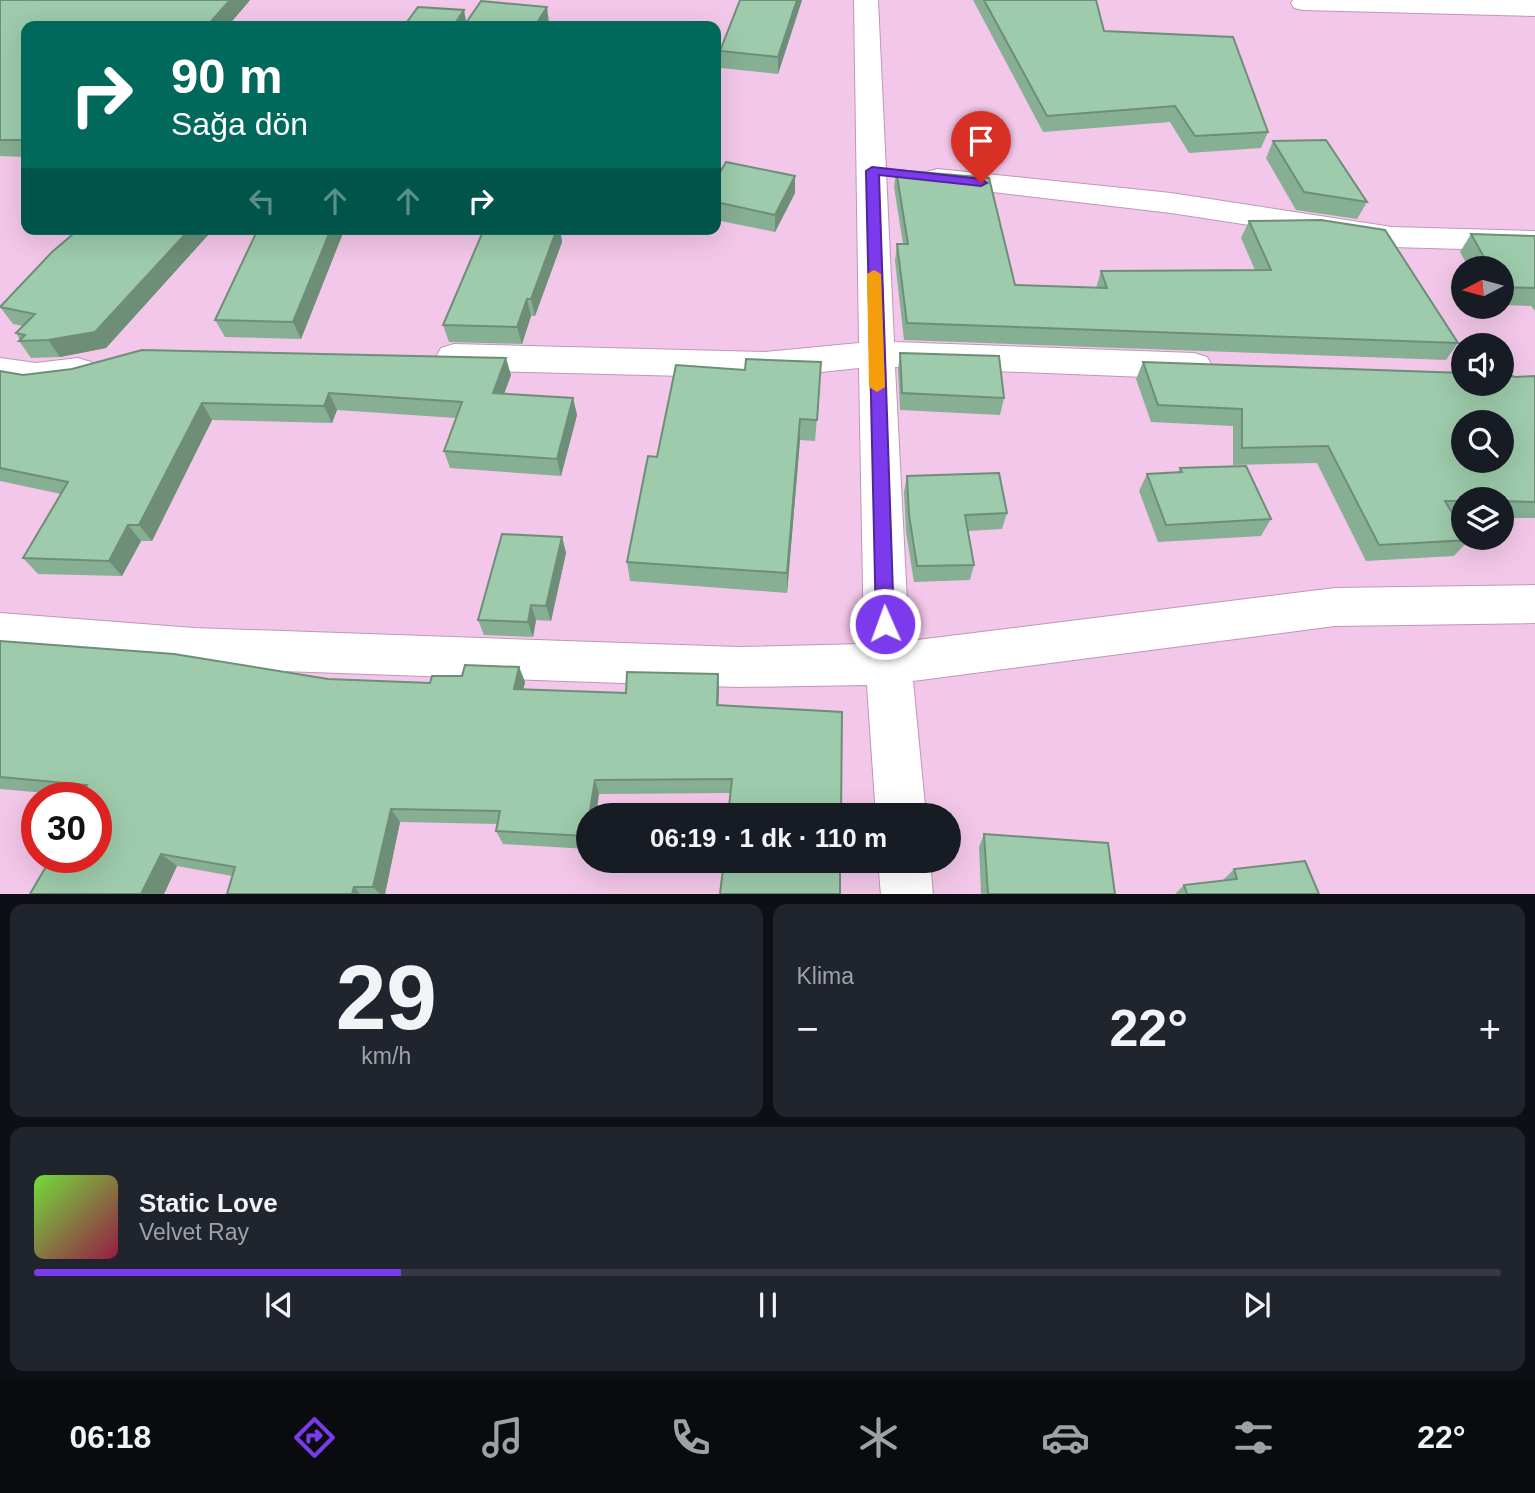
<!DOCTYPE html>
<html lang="tr">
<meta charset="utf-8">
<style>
body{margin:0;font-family:Helvetica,sans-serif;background:#20242c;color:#f1f3f6;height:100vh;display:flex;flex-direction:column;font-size:26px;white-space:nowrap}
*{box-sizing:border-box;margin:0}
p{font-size:23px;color:#9ea1a6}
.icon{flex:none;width:38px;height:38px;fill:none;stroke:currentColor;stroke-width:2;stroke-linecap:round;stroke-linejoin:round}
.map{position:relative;height:894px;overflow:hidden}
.side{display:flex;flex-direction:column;gap:10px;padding:10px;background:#0d0f14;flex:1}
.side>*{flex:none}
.guide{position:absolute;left:21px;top:21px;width:700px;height:214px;border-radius:14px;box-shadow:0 7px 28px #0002;background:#00695c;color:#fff;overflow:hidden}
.needle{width:46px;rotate:264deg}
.controls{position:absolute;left:1451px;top:256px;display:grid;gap:14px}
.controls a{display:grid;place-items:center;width:63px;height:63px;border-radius:50%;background:#171b24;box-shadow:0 7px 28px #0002;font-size:35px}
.speed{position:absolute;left:21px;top:782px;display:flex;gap:14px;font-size:35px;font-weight:700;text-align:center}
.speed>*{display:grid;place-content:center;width:91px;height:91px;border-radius:50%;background:#171b24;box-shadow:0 7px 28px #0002;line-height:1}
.speed .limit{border:10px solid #d22;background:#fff;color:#111}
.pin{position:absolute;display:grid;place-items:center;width:60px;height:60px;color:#fff;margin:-72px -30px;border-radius:50% 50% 50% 0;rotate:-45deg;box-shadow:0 0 7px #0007}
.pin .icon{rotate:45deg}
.me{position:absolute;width:77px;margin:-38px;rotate:358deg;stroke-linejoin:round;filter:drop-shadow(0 0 5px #0008)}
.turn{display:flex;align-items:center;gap:24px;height:147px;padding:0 35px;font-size:32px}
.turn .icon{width:91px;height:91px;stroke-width:2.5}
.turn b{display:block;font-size:49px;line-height:60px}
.lanes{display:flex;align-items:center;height:66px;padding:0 35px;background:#0003;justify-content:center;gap:35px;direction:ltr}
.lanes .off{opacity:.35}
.big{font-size:52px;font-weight:700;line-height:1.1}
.side .widget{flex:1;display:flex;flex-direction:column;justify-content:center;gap:10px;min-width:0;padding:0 24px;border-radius:14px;background:#20242c}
.side .dial{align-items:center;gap:0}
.dial b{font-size:91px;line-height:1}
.song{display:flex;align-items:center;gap:21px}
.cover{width:84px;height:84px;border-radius:10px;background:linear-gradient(135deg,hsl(100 70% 55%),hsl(340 70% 35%))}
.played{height:7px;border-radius:4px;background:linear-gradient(90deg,#7c3aed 25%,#363941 25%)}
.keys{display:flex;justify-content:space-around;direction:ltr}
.heat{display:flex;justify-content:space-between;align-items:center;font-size:38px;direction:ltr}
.side .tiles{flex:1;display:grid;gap:10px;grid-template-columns:1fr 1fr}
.widget:last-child{grid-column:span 2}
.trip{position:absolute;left:576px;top:803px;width:385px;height:70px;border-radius:35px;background:#171b24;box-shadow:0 7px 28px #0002;font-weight:700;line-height:70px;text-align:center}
.dock{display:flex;height:112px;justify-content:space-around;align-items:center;background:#090b0e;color:#9ea1a6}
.dock .icon{width:49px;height:49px}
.dock .on{color:#7c3aed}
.dock b{font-size:32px;color:#f1f3f6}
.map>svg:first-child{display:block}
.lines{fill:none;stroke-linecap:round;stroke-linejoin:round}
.street-casing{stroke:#c096b6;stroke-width:2}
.street{fill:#fff;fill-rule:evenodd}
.wall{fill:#87af93}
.shaded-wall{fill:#6e8e78}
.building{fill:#9dcbab;stroke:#6e8e78;stroke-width:2;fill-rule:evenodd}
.route{fill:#7c3aed;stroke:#51269a;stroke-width:2}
.slow{fill:#f59e0b}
</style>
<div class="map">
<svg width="1535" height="895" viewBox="0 0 1535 895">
<rect width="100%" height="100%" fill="#f3c7e9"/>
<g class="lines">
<defs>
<g id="street">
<path d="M 854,0 L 878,0 L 894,342 L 1194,353 L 1207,357 L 1212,366 L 1207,375 L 1194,379 L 895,367 L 909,641 L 1335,588 L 1535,585 L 1535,623 L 1335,626 L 913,681 L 926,816 L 876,816 L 867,685 L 738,687 L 194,668 L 0,651 L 0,613 L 194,628 L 738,647 L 864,644 L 859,368 L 765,378 L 454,370 L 441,366 L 436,357 L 441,348 L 454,344 L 765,352 L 859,343 Z"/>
<path d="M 1293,0 L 1535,0 L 1535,16 L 1303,10 L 1294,8 L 1291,3 Z"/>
<path d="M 937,169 L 1171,193 L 1392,227 L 1535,231 L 1535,251 L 1392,247 L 1171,213 L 926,184 L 922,178 L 926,172 Z"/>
<path d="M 0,358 L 36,363 L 78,358 L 91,362 L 96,371 L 91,380 L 36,389 L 0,384 Z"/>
<path d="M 878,861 L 930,861 L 933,895 L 881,895 Z"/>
</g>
</defs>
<use href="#street" class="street-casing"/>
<use href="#street" class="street"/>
</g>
<g class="wall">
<path d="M 0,0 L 250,0 L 228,26 L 26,26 L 26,157 L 0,156 Z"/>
<path d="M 740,0 L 802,0 L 778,74 L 721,68 L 720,51 Z"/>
<path d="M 973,0 L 1096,0 L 1104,31 L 1268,132 L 1261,148 L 1189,153 L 1170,122 L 1043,132 Z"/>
<path d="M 1273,141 L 1367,202 L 1357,219 L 1296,210 L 1266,158 Z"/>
<path d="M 896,170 L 1015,285 L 1096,288 L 1101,271 L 1255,270 L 1241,238 L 1249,221 L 1458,343 L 1446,360 L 904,340 L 895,261 L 897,244 L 903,244 L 894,187 Z"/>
<path d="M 795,176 L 795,193 L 775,232 L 716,220 L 716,179 Z"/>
<path d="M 79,229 L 206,229 L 209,234 L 106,348 L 60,357 L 31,358 L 19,341 L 20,340 L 16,333 L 23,326 L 13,324 L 0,307 Z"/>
<path d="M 484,229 L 560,229 L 562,242 L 535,316 L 531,316 L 522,344 L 449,342 L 443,325 Z"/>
<path d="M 343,233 L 301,339 L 225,337 L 215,320 Z"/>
<path d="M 1471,234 L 1535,236 L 1535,311 L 1531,306 L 1502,305 L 1502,268 L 1469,268 L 1460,252 Z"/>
<path d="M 900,353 L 1004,398 L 1000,415 L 900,410 L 898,370 Z"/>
<path d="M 1143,362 L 1463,383 L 1502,383 L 1515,377 L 1535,376 L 1535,518 L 1502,518 L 1502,499 L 1463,499 L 1463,518 L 1455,518 L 1469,540 L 1454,556 L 1366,561 L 1317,463 L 1233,465 L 1233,426 L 1151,422 L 1136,379 Z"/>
<path d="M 0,371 L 23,375 L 511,375 L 504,394 L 573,398 L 577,415 L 561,476 L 450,468 L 444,451 L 456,418 L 337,410 L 332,423 L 212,420 L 152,541 L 141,541 L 122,576 L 38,574 L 23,558 L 61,494 L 0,481 Z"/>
<path d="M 820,384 L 815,441 L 800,440 L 787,593 L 630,581 L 627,562 L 657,457 Z"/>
<path d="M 1180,468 L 1271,519 L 1261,536 L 1158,542 L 1139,491 L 1147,474 L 1178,473 Z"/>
<path d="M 907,476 L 1007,513 L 1002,529 L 968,531 L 974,565 L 970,580 L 914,582 L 906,532 L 904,492 Z"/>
<path d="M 562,537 L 566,553 L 551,621 L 536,620 L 533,637 L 484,635 L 478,620 Z"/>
<path d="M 0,641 L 328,679 L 430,683 L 519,667 L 525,682 L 523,690 L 626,693 L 718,674 L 718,705 L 842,712 L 731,793 L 599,794 L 588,816 L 588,849 L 503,844 L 496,831 L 497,824 L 400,822 L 385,894 L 227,894 L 232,876 L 177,866 L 164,894 L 96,798 L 83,798 L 81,796 L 0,789 Z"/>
<path d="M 984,834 L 1115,894 L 981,894 L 979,847 Z"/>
<path d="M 1234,869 L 1319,894 L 1175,894 L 1184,885 L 1222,881 Z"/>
</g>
<g class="shaded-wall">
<path d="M 230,0 L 250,0 L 228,26 L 207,26 Z"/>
<path d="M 797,0 L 802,0 L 778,74 L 778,57 Z"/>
<path d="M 547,7 L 549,23 L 547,26 L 535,26 Z"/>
<path d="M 464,10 L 467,26 L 453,26 Z"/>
<path d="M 795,176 L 795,193 L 775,232 L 775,215 Z"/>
<path d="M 190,229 L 206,229 L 209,234 L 106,348 L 60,357 L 48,340 Z"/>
<path d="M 331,229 L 341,229 L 343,233 L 301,339 L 293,322 Z"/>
<path d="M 557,229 L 560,229 L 562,242 L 535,316 L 531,299 Z"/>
<path d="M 527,299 L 531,316 L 522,344 L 517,327 Z"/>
<path d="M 506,358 L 511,375 L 498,410 L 493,393 Z"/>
<path d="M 329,393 L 337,410 L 332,423 L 324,406 Z"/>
<path d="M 573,398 L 577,415 L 561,476 L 557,459 Z"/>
<path d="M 202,403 L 212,420 L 152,541 L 139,525 Z"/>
<path d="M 800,419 L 800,440 L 787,593 L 787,573 Z"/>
<path d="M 128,525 L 141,541 L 122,576 L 109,561 Z"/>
<path d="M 562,537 L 566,553 L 551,621 L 546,606 Z"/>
<path d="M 531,605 L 536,620 L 533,637 L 528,622 Z"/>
<path d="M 519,667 L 525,682 L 520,704 L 514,689 Z"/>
<path d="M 718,674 L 719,689 L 718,720 L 717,705 Z"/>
<path d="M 595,780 L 599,794 L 596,816 L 589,816 Z"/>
<path d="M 391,809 L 400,822 L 385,894 L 380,894 L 373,887 Z"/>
<path d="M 161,854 L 177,866 L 164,894 L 141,894 Z"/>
<path d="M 354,887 L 360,894 L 352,894 Z"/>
</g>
<g class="building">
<path d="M 0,0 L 230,0 L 207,26 L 26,26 L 26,140 L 0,140 Z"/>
<path d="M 740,0 L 797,0 L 778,57 L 720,51 Z"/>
<path d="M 984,0 L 1096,0 L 1104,31 L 1233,37 L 1268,132 L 1195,136 L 1175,106 L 1047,116 Z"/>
<path d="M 481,1 L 547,7 L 535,26 L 464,26 Z"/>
<path d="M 418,7 L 464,10 L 453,26 L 404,26 Z"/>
<path d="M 1326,140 L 1367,202 L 1304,192 L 1273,141 Z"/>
<path d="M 726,162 L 795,176 L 775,215 L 716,202 L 716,179 Z"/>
<path d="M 896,170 L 989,178 L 1015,285 L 1107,288 L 1101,271 L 1271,270 L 1249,221 L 1321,220 L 1385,230 L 1458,343 L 907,323 L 897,244 L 908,244 Z"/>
<path d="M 79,229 L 190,229 L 95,332 L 48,340 L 19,341 L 25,335 L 16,333 L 35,314 L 0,307 L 52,252 Z"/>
<path d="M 258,229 L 331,229 L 293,322 L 215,320 Z"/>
<path d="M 484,229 L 557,229 L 531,299 L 527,299 L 517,327 L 443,325 Z"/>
<path d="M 1471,234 L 1535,236 L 1535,288 L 1502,287 L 1502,268 L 1490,268 Z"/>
<path d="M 142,350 L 506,358 L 493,393 L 573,398 L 557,459 L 444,451 L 462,402 L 329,393 L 324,406 L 202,403 L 139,525 L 128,525 L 109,561 L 23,558 L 68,482 L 0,468 L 0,371 L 23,375 L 72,369 Z"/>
<path d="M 900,353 L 999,356 L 1004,398 L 902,393 Z"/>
<path d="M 746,359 L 821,362 L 817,420 L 800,419 L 787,573 L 627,562 L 648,456 L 657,457 L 676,365 L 745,370 Z"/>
<path d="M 1143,362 L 1463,373 L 1463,383 L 1502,383 L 1502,372 L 1515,377 L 1535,376 L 1535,502 L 1502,501 L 1502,499 L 1463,499 L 1463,501 L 1445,501 L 1463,531 L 1463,537 L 1467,537 L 1469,540 L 1379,545 L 1328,446 L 1242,448 L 1242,409 L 1158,405 ZM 1463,422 L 1502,422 L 1502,460 L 1463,460 Z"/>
<path d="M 1246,466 L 1271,519 L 1166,525 L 1147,474 L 1182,472 L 1180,468 Z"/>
<path d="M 999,473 L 1007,513 L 965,515 L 974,565 L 917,566 L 909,515 L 907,476 Z"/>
<path d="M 502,534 L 562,537 L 546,606 L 531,605 L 528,622 L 478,620 Z"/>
<path d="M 0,641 L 174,654 L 328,679 L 430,683 L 432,676 L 462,676 L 465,665 L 519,667 L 514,689 L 626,693 L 627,672 L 718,674 L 717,705 L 842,712 L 841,816 L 728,816 L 732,779 L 595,780 L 589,816 L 588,816 L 586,836 L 496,831 L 500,811 L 391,809 L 373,887 L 354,887 L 352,894 L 227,894 L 235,867 L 161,854 L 141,894 L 30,894 L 51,858 L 96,858 L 96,798 L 84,798 L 85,796 L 80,796 L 87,785 L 0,777 Z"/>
<path d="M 984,834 L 1108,843 L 1115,894 L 988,894 Z"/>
<path d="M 724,861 L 840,861 L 840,894 L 720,894 Z"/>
<path d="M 1305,861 L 1319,894 L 1187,894 L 1184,885 L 1237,879 L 1234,869 Z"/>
</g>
<path class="route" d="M 872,167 L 981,179 L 987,183 L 981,186 L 879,175 L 894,624 L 892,630 L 885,632 L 879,630 L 876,624 L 866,171 Z"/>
<path class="slow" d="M 874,270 L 881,274 L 885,387 L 877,392 L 869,387 L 867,274 Z"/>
</svg>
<div class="controls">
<a><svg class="needle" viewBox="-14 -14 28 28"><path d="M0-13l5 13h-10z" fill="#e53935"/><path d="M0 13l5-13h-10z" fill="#9ea1a6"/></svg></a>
<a><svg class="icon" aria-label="sound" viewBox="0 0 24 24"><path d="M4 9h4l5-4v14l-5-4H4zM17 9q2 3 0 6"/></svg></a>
<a><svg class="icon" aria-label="search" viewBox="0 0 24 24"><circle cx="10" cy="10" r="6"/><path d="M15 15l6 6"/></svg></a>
<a><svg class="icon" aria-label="layers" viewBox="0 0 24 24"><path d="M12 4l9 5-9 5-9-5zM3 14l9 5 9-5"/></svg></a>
</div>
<div class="speed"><div class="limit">30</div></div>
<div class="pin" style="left:981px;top:183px;background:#d93025"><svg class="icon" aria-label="arrive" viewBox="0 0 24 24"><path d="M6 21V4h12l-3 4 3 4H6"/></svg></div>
<svg class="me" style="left:885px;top:624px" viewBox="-20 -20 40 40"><circle r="17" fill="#7c3aed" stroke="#fff" stroke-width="3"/><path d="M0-11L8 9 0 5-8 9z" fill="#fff"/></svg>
<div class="trip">06:19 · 1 dk · 110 m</div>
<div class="guide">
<div class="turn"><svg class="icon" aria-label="right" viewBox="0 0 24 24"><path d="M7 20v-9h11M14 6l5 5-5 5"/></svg><div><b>90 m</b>Sağa dön</div></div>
<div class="lanes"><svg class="icon off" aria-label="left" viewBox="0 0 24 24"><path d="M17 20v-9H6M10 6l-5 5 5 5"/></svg><svg class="icon off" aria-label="ahead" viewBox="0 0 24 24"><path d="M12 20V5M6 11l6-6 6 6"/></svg><svg class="icon off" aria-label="ahead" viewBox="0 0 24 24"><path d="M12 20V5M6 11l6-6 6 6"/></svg><svg class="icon" aria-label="right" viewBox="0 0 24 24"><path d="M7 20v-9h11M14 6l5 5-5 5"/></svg></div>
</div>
</div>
<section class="side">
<div class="tiles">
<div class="widget dial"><b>29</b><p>km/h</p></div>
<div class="widget"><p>Klima</p>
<div class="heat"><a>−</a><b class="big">22°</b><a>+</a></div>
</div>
<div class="widget">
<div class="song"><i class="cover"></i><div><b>Static Love</b><p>Velvet Ray</p></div></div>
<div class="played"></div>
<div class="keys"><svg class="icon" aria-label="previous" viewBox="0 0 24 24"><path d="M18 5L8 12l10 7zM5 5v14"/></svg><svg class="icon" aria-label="pause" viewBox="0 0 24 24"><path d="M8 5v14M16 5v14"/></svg><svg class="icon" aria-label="next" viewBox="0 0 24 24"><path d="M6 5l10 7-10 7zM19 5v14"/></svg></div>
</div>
</div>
</section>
<nav class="dock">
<b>06:18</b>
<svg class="icon on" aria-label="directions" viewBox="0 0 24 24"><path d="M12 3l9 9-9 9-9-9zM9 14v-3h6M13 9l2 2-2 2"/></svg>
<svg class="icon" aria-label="music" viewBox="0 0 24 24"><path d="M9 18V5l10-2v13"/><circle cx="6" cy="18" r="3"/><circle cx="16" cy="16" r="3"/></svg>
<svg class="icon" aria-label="phone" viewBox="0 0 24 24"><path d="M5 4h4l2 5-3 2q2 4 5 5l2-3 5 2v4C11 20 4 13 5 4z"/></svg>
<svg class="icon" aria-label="climate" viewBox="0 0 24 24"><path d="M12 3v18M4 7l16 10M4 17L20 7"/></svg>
<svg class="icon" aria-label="car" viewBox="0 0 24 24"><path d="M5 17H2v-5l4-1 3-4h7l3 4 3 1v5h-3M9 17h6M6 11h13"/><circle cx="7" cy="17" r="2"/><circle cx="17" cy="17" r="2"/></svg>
<svg class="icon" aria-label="filters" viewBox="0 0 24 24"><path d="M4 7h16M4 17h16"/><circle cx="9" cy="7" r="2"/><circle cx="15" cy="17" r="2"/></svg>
<b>22°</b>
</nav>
